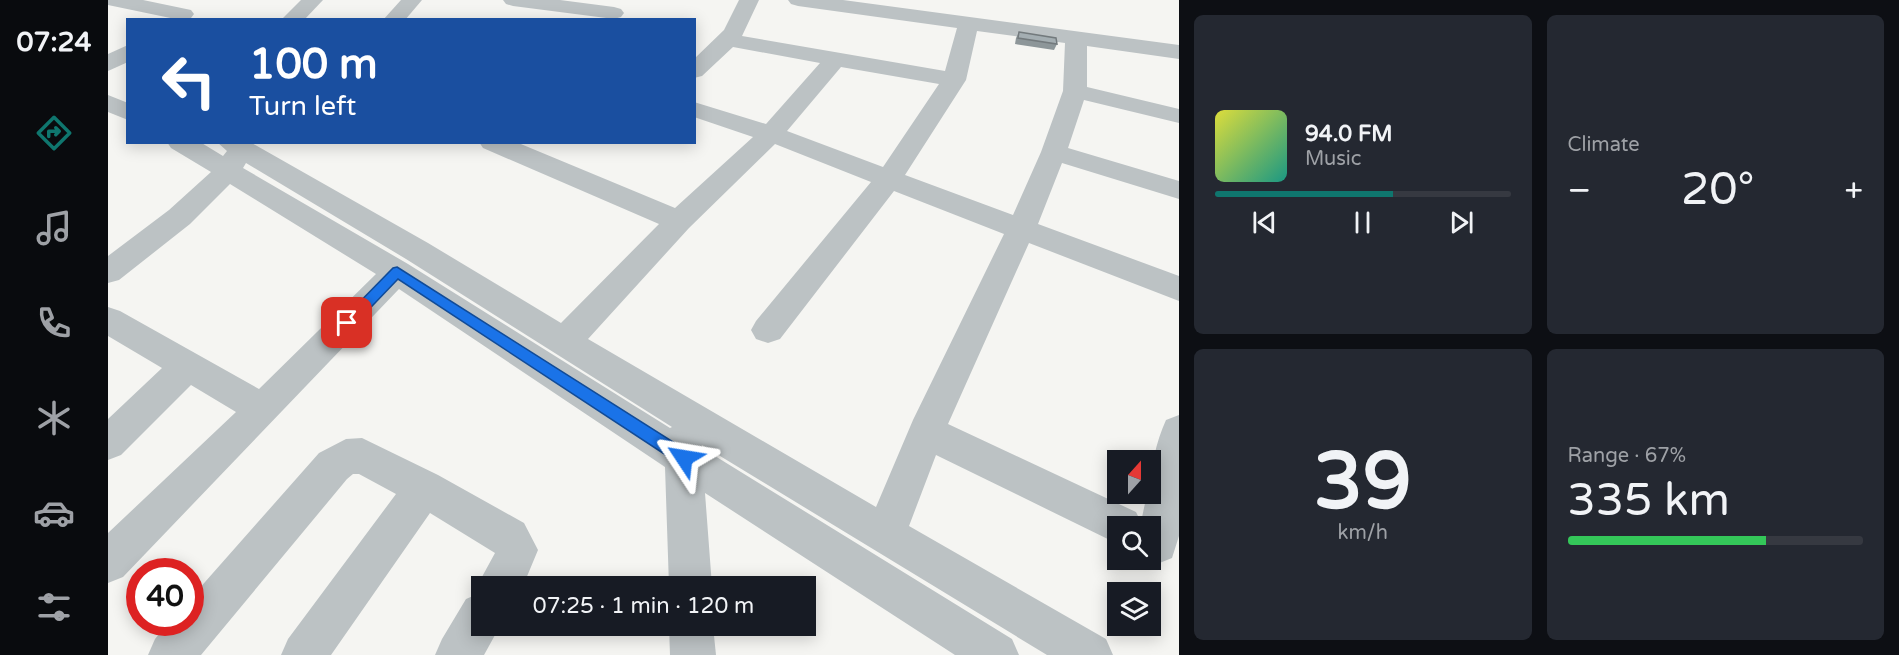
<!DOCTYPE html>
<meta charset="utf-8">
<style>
body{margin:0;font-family:"Varela Round",sans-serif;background:#242831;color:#f1f3f6;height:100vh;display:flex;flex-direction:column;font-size:22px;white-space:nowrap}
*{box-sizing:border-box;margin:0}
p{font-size:20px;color:#9ea1a6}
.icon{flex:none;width:33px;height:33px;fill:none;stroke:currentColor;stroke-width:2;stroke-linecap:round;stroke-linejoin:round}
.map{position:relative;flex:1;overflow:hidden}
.details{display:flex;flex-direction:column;gap:15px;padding:15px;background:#0d0f14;width:720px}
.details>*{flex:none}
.guide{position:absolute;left:18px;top:18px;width:570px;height:126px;border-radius:0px;box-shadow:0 3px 15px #0003;background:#1a4fa0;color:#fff;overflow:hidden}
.needle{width:39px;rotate:21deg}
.controls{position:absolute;left:999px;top:450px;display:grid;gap:12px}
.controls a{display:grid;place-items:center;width:54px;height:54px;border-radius:0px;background:#171b24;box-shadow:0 3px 15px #0003;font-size:30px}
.speed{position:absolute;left:18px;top:558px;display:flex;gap:12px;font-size:30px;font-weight:700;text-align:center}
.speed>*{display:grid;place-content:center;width:78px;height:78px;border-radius:50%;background:#171b24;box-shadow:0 3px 15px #0003;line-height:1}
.speed .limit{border:9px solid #d22;background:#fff;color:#111}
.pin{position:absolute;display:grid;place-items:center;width:51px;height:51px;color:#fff;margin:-26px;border-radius:12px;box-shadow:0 3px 9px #0006}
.me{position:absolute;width:66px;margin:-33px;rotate:303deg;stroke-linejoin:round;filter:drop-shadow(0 0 4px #0008)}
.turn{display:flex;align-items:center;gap:21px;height:126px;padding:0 24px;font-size:27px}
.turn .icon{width:78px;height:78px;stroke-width:2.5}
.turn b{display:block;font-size:42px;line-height:51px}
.big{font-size:45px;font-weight:600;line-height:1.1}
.details .card{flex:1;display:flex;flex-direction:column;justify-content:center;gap:9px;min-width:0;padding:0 21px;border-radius:9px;background:#242831}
.details .dial{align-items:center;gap:0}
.dial b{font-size:78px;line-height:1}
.song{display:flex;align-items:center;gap:18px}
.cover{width:72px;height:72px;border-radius:9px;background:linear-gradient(135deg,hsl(60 70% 55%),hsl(170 70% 35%))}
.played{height:6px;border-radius:3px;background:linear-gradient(90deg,#0f766e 60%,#363941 60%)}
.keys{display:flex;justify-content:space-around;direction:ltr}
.heat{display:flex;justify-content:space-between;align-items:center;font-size:33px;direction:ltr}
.charge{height:9px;border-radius:4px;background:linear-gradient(90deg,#34c759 67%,#363941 0)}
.details .tiles{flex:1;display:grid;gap:15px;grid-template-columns:repeat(2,1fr)}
.trip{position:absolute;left:363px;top:576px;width:345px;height:60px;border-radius:0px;background:#171b24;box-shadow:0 3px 15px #0003;font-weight:600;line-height:60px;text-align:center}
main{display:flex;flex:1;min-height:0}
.tabs{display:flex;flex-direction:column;width:108px;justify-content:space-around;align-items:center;background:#090b0e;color:#9ea1a6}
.tabs .icon{width:42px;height:42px}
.tabs .active{color:#0f766e}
.tabs b{font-size:27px;color:#f1f3f6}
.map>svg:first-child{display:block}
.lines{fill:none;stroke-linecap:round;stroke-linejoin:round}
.minor{fill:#bcc2c4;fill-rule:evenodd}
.wall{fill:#8d9699}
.building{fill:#a4aeb2;stroke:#737a7d;stroke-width:1.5}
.route{fill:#1a73e8;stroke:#114b97;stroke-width:1.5}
</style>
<main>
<nav class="tabs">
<b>07:24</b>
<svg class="icon active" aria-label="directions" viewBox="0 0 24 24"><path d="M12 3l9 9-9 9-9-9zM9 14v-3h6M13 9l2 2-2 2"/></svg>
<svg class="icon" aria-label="music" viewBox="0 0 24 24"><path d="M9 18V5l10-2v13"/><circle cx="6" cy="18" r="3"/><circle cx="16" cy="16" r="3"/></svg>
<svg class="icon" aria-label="phone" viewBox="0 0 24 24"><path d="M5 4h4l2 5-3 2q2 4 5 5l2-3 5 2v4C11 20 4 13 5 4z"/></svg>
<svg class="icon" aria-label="climate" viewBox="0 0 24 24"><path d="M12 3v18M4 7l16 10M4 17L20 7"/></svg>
<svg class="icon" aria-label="car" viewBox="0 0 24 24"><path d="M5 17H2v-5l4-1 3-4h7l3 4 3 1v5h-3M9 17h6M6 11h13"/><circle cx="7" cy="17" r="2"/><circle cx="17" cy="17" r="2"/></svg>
<svg class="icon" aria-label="filters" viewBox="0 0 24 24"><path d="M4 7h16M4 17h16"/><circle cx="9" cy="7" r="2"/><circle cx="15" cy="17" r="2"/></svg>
</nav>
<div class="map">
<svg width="1071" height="655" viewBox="0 0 1071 655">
<rect width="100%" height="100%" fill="#f5f5f2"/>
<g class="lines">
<g class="minor">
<path d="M 0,0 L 35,0 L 83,10 L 86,14 L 83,18 L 72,20 L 0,5 Z"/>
<path d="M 193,0 L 215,0 L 196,20 L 173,20 Z"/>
<path d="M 293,0 L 314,0 L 297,20 L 275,20 Z"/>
<path d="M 395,0 L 452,0 L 506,7 L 513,9 L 516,13 L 513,17 L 506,19 L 405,6 L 398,4 Z"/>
<path d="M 631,0 L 651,0 L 634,36 L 837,71 L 849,28 L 690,6 L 683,4 L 680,0 L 735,0 L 1071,45 L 1071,59 L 979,46 L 979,87 L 1071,109 L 1071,123 L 976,100 L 960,148 L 1071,181 L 1071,199 L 954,163 L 930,224 L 1071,276 L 1071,301 L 921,243 L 840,424 L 1028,512 L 1033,522 L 1039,494 L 1042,494 C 1042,469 1048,442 1058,420 L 1071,415 L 1071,536 L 1064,558 L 1049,564 L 1039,560 L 1042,560 L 1042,526 L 1010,526 L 1010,544 L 828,455 L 801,526 L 998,639 L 1005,655 L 939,655 L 594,445 L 594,448 L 904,639 L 911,655 L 847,655 L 597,493 L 604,586 L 561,586 L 557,467 L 291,289 L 15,577 L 0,583 L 0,533 L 128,412 L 83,385 L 13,455 L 0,460 L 0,419 L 54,368 L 0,336 L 0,307 L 12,311 L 151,389 L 268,274 L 122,184 L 82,224 L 11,280 L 0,283 L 0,256 L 61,210 L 103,172 L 63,148 L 59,142 L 92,142 L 115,156 L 119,151 L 109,142 L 142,142 L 320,243 L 453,323 L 551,224 L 375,148 L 371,142 L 408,142 L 567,208 L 645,137 L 586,117 L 586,102 L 658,124 L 712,63 L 625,47 L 594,76 L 586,78 L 586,59 L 616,30 ZM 869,31 L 957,43 L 955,91 L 933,152 L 905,215 L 797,175 L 858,80 ZM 733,67 L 831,84 L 775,167 L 679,131 ZM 667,144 L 763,182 L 648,321 L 643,330 L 648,339 L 660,343 L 672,339 L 786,191 L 896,234 L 805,420 L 768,507 L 480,339 L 581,228 ZM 138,163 L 298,259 L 564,427 L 562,428 L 300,264 L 135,168 Z"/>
<path d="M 20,45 L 20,62 L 0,71 L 0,54 Z"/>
<path d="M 0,95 L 20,103 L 20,120 L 0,112 Z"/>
<path d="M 254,438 L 330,475 L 416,523 L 430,550 L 415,586 L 374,586 L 374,626 L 392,626 L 376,655 L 327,655 L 334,639 L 358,599 L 372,593 L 369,586 L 387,553 L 322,513 L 223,655 L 173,655 L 180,639 L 288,494 L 251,474 L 245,474 L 239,479 L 93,655 L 40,655 L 47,639 L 61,622 L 82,622 L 82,599 L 211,453 L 238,439 Z"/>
<path d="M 561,626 L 605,626 L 608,655 L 562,655 Z"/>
</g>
</g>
<path class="wall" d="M 911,32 L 949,44 L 946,50 L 907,44 L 908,38 Z"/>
<path class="building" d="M 911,32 L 948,38 L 949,44 L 910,38 Z"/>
<path class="route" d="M 289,267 L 581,452 L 584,458 L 581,463 L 576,465 L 570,463 L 290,279 L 244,327 L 234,327 L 232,323 L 234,320 L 285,268 Z"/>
</svg>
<div class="controls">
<a><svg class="needle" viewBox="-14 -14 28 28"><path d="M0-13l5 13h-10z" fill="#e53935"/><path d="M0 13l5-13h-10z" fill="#9ea1a6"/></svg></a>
<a><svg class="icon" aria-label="search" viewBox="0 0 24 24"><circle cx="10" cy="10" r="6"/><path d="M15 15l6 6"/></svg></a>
<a><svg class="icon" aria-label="layers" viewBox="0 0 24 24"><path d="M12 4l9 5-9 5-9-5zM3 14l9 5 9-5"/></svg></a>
</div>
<div class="speed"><div class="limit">40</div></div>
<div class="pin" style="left:239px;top:323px;background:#d93025"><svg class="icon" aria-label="arrive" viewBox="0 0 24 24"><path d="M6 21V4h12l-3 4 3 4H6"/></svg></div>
<svg class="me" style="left:576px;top:458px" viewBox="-20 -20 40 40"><path d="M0-17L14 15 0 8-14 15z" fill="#1a73e8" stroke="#fff" stroke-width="4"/></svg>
<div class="trip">07:25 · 1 min · 120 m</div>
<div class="guide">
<div class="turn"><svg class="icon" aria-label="left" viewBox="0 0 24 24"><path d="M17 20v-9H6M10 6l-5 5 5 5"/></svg><div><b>100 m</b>Turn left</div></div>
</div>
</div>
<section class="details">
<div class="tiles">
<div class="card">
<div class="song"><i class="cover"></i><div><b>94.0 FM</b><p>Music</p></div></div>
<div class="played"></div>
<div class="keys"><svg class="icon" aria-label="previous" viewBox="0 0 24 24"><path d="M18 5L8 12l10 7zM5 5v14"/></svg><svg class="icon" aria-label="pause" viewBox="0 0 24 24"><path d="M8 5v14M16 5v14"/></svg><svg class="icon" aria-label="next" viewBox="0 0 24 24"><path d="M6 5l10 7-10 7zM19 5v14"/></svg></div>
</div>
<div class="card"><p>Climate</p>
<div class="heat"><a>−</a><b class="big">20°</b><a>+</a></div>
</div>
<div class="card dial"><b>39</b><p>km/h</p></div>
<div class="card"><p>Range · 67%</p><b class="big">335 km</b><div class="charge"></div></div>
</div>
</section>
</main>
